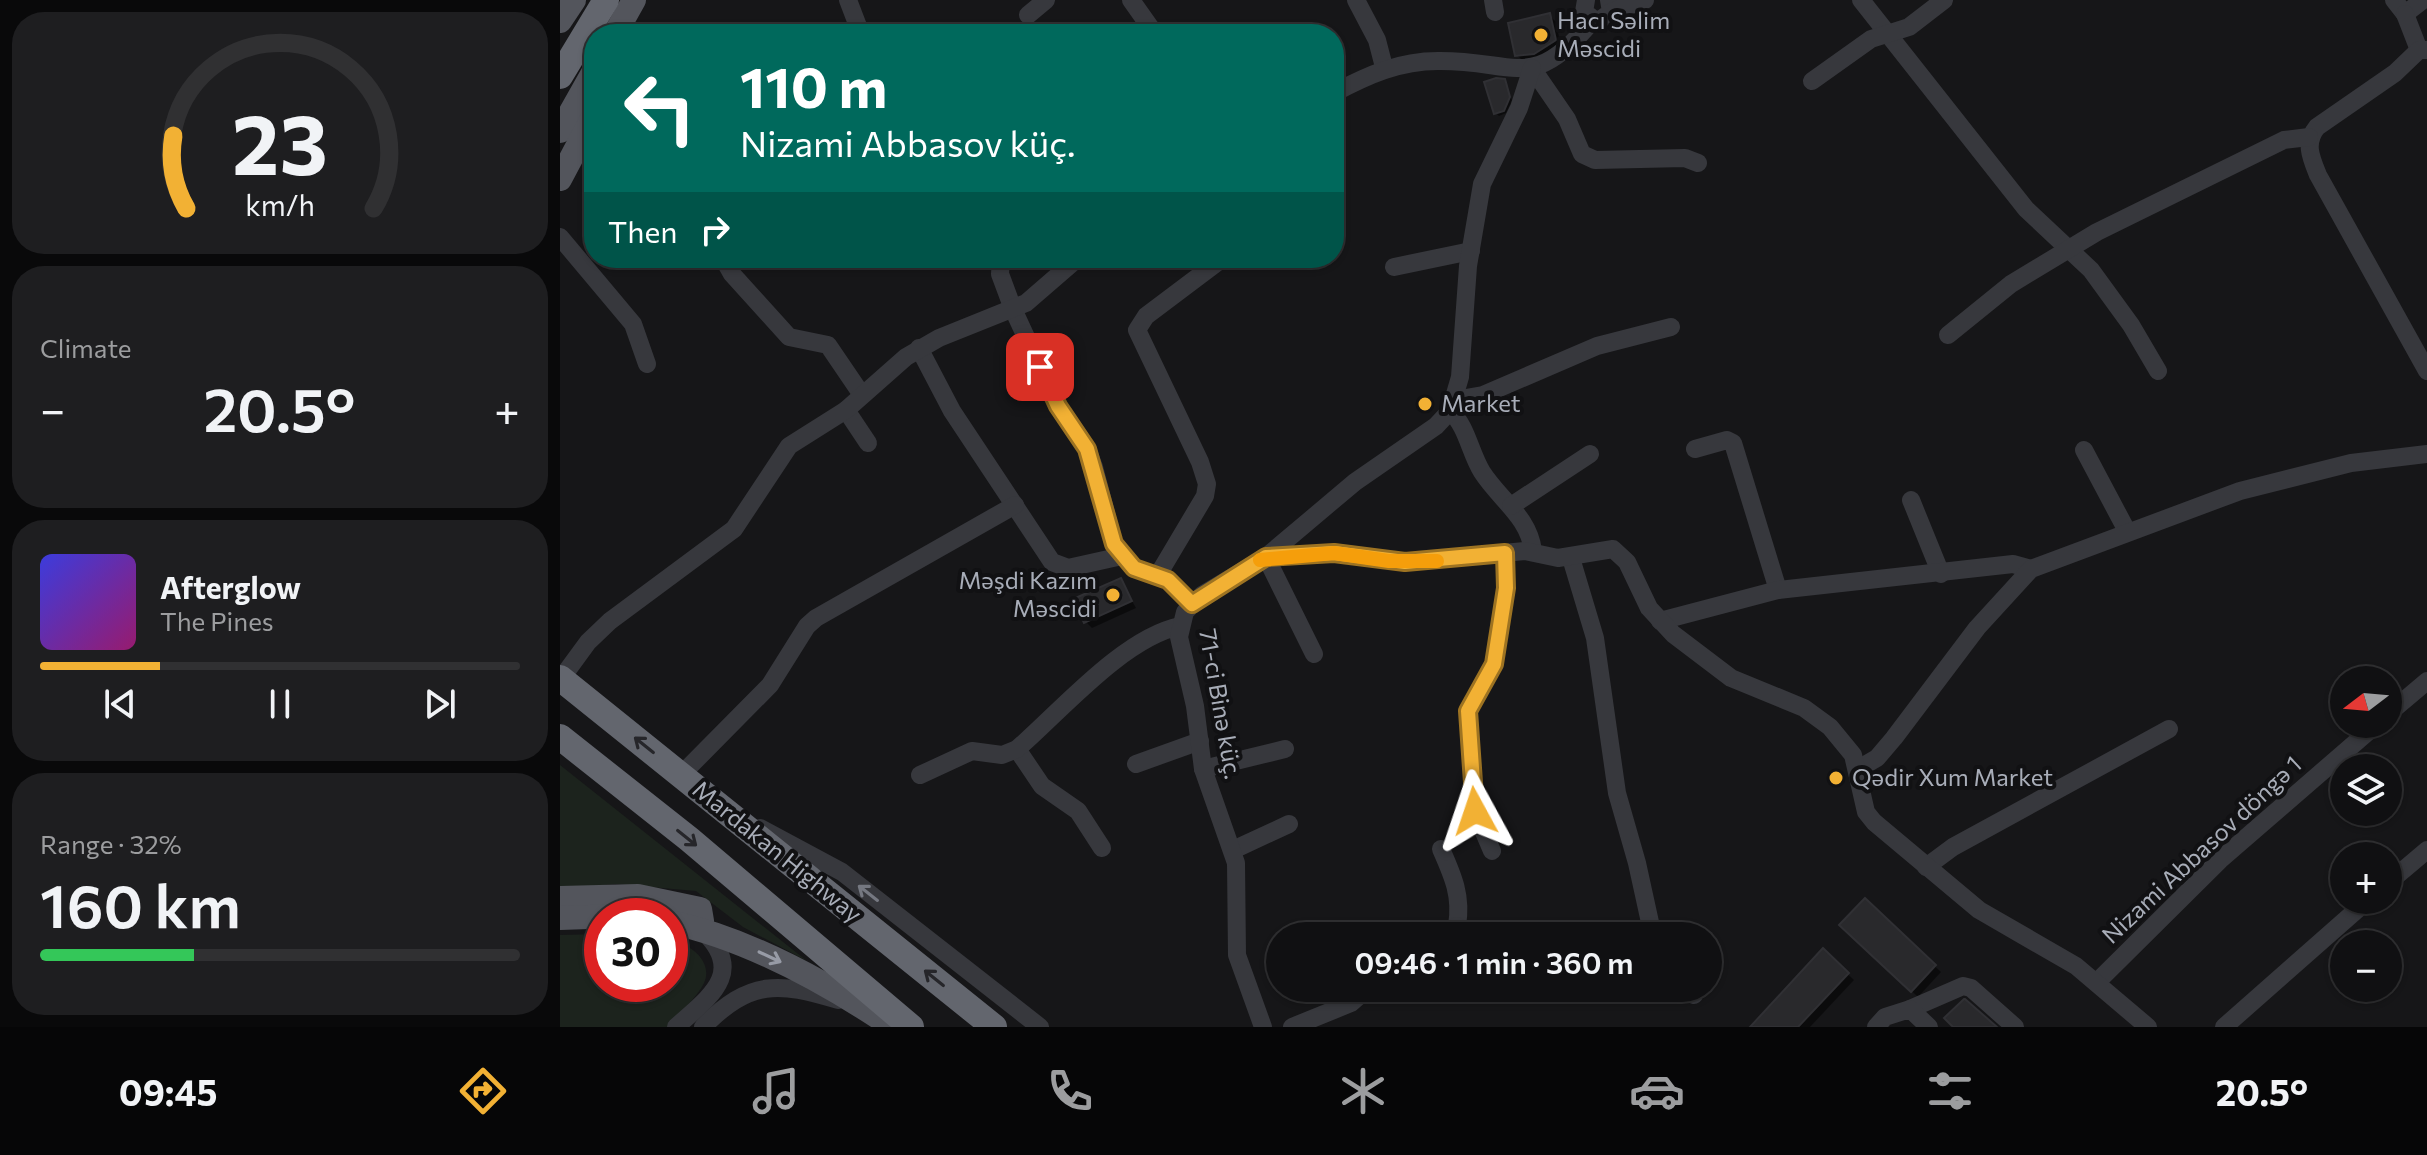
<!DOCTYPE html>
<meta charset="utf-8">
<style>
body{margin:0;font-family:Commissioner,sans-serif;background:#1e1e20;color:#f1f3f6;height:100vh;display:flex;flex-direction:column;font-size:30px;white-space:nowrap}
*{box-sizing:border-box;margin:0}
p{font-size:26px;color:#9c9d9f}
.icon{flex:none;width:44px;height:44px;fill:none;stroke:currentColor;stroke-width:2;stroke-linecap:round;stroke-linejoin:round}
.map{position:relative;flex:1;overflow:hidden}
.sheet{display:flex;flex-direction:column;gap:12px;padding:12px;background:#09090a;width:560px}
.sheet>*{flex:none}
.top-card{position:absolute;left:24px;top:24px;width:760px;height:244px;border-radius:32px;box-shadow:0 2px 6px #0004,0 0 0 2px #303032;background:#00695c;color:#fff;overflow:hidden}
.needle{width:52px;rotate:254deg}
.tools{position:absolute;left:1770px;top:666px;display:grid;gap:16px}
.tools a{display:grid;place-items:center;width:72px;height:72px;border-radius:50%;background:#101012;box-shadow:0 2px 6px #0004,0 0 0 2px #303032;font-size:40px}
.speed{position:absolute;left:24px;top:898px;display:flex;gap:16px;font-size:40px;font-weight:700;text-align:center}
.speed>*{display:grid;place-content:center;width:104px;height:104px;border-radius:50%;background:#101012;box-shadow:0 2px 6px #0004,0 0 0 2px #303032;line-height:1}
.speed .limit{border:12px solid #d22;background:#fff;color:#111}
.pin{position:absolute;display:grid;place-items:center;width:68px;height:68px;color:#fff;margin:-34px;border-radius:16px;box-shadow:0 4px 12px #0006}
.me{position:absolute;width:88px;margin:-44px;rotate:355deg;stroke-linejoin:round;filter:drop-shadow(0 0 6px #0008)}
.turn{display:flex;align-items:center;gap:28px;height:168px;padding:0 24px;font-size:36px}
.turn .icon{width:104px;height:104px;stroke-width:2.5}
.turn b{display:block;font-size:56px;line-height:68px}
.then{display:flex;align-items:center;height:76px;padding:0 24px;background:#0003;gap:16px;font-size:30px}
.big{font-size:60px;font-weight:600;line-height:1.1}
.sheet .widget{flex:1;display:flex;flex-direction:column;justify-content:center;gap:12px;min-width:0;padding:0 28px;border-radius:32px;background:#1e1e20}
.sheet .dial{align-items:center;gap:0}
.dial svg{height:208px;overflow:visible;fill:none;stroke:#303032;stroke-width:7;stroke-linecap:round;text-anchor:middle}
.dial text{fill:#f1f3f6;stroke:none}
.song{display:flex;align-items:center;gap:24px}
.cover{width:96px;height:96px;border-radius:12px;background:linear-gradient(135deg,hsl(240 70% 55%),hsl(320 70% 35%))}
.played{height:8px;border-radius:4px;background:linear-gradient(90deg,#f2b134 25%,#303032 25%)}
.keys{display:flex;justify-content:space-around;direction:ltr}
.heat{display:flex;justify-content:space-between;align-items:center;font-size:44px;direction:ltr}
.charge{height:12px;border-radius:6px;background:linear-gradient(90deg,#34c759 32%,#303032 0)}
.trip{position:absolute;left:706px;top:922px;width:456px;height:80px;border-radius:40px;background:#101012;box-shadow:0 2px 6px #0004,0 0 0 2px #303032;font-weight:600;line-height:80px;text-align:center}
.menu{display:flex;height:128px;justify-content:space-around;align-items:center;background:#060607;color:#9c9d9f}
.menu .icon{width:56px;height:56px}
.menu .on{color:#f2b134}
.menu b{font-size:36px;color:#f1f3f6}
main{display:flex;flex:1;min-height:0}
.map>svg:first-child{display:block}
.green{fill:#1c231d}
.shadow{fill:#0007}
.building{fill:#29292c;stroke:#303034;stroke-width:2}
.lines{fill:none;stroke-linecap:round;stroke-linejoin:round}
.minor{stroke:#37383d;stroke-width:18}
.major{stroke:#53555c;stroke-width:24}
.highway{stroke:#63666e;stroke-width:26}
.oneway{stroke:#26262a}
.oneway2{stroke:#757881}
.oneway3{stroke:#979ba6}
.route-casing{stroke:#9d7322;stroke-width:20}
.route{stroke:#f2b134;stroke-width:14}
.slow{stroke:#f59e0b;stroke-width:14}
.poi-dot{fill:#f2b134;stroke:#111113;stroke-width:3}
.labels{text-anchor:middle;stroke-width:8;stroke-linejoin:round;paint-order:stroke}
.poi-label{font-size:24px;fill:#a8adb8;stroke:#111113;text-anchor:start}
.street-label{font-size:24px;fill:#a8adb8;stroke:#111113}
</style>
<main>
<section class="sheet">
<div class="widget dial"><svg viewBox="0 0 100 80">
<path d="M14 69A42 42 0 1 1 86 69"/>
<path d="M14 69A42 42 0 0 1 9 41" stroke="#f2b134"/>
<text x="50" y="56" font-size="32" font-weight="700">23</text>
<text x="50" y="72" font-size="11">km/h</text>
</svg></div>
<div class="widget"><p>Climate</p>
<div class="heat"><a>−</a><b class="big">20.5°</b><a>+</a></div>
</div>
<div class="widget">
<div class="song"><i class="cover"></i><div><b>Afterglow</b><p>The Pines</p></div></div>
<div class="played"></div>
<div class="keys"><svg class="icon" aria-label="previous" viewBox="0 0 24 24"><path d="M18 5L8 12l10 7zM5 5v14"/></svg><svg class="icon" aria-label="pause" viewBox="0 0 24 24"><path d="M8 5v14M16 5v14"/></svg><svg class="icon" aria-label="next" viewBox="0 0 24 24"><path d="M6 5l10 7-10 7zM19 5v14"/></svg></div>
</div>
<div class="widget"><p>Range · 32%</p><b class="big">160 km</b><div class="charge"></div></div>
</section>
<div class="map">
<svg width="1867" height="1027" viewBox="0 0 1867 1027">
<rect width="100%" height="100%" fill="#161618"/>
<g class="green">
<path d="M 0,765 L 247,961 L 183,927 L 136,891 L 56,884 L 0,889 Z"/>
<path d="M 42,934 L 42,984 L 110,984 L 110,940 C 129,943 154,961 144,983 C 136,999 118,1014 107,1027 L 0,1027 L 0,935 Z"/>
</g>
<g class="shadow">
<path d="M 990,16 L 996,22 L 1001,47 L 981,59 L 963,61 L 957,55 Z"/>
<path d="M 944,81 L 952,100 L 946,113 L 939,116 L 936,113 Z"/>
<path d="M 560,580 L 576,608 L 532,628 L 526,622 Z"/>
<path d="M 1305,901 L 1381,972 L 1358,997 L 1282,925 Z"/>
<path d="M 1263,951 L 1294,980 L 1250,1027 L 1201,1027 Z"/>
</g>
<g class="building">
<path d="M 990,13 L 996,40 L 974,54 L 955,56 L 948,23 Z"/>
<path d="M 936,78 L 945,79 L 950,97 L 944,111 L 934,114 L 924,82 Z"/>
<path d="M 561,578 L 572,601 L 524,623 L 513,599 Z"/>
<path d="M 1305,898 L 1376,965 L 1351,992 L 1279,925 Z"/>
<path d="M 1263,948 L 1289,973 L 1238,1027 L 1190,1027 Z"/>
<path d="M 1404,999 L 1405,999 L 1437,1027 L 1393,1027 L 1384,1018 Z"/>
</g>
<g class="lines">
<g class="minor">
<path d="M 288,0 L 301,34"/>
<path d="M 571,0 L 595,34"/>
<path d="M 796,0 L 817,40 L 824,67"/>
<path d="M 933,0 L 935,12"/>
<path d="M 1026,0 L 1024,12 L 1037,22 L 1051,12 L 1049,0"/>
<path d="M 1301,0 L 1466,209 L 1531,270 L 1571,325 L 1598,371"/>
<path d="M 1834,0 L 1845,14 L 1863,0"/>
<path d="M 1051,12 L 1085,0"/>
<path d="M 1845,14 L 1859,50"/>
<path d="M 468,15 L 486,0"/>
<path d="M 1867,50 L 1859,50 L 1835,73 L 1757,127 C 1744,143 1751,158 1758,175 L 1867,371"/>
<path d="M 972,68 L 1007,119 L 1022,154 L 1035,160 L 1125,158 L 1138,163"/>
<path d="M 1252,81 L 1311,39 L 1349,27 L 1384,0"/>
<path d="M 774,93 C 808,75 839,61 878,61 C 956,60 972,94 1032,21"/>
<path d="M 0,237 L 73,324 L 87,364"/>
<path d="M 163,258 L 172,274 L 229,337 L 268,345 L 302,395"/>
<path d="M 441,258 L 440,274 L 453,309 L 498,406 L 527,449 L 534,467 L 554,544 L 574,568 L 608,580 L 632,604"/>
<path d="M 834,267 L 911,251"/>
<path d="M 1388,335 L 1451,284 L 1537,232 L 1724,140 L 1749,137"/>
<path d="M 359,348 L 392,411 L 492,562 L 508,568 L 562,556"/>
<path d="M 894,400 L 923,395 L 1037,346 L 1111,327"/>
<path d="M 286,410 L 308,443"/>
<path d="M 890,411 C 907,426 910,453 922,472 C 940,500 969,517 973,551"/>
<path d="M 1135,449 L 1167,440 L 1173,443 L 1218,590"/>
<path d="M 1524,450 L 1567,531"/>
<path d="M 1351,500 L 1381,574"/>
<path d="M 951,506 L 1030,454"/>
<path d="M 1011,558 L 1035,638 L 1057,793 L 1077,863 L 1093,936"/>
<path d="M 598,575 L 645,496 L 647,484 L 640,462 L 577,330 L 586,316 L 663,258"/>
<path d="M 1100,621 L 1218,590 L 1453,564 L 1471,569"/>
<path d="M 754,654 L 706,557 L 795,482 L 876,426 L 890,411 L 900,377 L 908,266 L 922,184 L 959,108 L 972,68"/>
<path d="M 1,679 L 28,642 L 50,621 L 174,529 L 229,446 L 286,410 L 346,357 L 379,338 L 466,303 L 518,258"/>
<path d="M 1828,714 L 1867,681"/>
<path d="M 457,749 L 482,786 L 518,811 L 542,848"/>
<path d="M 576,764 L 640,741"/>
<path d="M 643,769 L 725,749"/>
<path d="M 1298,769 L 1317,758 L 1334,738 L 1417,628 L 1471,569 L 1680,491 L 1791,463 L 1867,454"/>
<path d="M 121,775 L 210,685 L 247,626 L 256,618 L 455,505"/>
<path d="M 360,775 L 412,751 L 442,755 L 457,749 C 500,712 563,638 620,626"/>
<path d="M 200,828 L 282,872 L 480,1027"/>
<path d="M 881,849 C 893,876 902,896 897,926 L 903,936"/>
<path d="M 673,850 L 729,824"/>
<path d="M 932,851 L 915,811 L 908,711 L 934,664 L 946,588 L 945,553"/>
<path d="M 1366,867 L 1393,847 L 1609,729"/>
<path d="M 1828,883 L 1867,850"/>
<path d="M 877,936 L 897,926"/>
<path d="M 1538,981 L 1660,860 L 1817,724"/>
<path d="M 1129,988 L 1134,995"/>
<path d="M 1350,1009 L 1403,986 L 1411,988 L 1455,1027"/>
<path d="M 116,1027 C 148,998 187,973 143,931"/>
<path d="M 143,1027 C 190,979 219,982 278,1000"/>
<path d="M 703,1027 L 677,955 L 676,863 L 643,769 L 635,706 L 619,637 L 625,612 L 642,595 L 706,557 L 774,553 L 845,562 L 965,551 L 998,558 L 1053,549 L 1067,562 L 1089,608 L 1113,634 L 1171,678 L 1244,708 L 1270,727 L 1293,755 L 1306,812 L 1314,822 L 1419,910 L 1516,966 L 1588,1027"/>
<path d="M 732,1027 L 791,1003 L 808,988"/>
<path d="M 1316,1027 L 1325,1017 L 1350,1009 L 1369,1027"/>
<path d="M 1664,1027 L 1808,900"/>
</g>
<g class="major">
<path d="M 0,21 L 14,0"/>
<path d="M 55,34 L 74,0"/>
<path d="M 0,131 L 34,71"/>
<path d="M 0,179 L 34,115"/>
<path d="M 0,898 L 78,896 L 140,909 L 142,921 L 124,925"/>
<path d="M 0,918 L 58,916"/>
<path d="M 110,922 C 189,939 266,982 333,1027"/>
</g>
<g class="highway">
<path d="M 0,76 L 46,0"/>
<path d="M 0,678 L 434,1027"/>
<path d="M 0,737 L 129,839 L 351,1027"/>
</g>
</g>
<defs><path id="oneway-shaft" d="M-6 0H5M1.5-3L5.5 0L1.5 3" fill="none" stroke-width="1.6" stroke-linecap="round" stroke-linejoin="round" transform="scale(2)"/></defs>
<g class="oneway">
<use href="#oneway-shaft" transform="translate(84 745) rotate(-141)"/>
<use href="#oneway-shaft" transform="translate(127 838) rotate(39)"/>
<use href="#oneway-shaft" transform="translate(374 978) rotate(-141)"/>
</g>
<use class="oneway2" href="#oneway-shaft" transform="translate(308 893) rotate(-142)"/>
<use class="oneway3" href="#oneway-shaft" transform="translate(210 957) rotate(25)"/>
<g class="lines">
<defs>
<path id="route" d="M 480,367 L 498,406 L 527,449 L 554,544 L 574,568 L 608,580 L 632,604 L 706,557 L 774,553 L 845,562 L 945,553 L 946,588 L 934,664 L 908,711 L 915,811"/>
</defs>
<use href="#route" class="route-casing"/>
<use href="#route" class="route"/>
<path class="slow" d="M 700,560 L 774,553 L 829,561 L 877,561"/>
</g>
<g class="poi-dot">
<circle cx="981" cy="35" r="8"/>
<circle cx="865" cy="404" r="8"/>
<circle cx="553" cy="595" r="8"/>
<circle cx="1276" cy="778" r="8"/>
</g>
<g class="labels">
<g class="poi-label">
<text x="997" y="29">Hacı Səlim<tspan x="997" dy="28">Məscidi</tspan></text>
<text x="881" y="412">Market</text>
<text x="537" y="589" text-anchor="end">Məşdi Kazım<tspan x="537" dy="28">Məscidi</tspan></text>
<text x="1292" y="786">Qədir Xum Market</text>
</g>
<g class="street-label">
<text transform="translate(660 704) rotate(80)" y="8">71-ci Binə küç.</text>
<text transform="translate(1642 850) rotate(-43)" y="8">Nizami Abbasov döngə 1</text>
<text transform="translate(217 852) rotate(39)" y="8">Mardakan Highway</text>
</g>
</g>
</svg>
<div class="tools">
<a><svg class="needle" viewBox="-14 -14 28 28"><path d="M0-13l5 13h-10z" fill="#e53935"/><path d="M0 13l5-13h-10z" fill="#9c9d9f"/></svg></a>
<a><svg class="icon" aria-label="layers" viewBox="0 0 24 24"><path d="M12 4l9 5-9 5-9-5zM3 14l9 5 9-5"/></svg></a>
<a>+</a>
<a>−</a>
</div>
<div class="speed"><div class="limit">30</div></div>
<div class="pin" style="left:480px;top:367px;background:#d93025"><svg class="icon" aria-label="arrive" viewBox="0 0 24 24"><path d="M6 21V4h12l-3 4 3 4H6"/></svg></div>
<svg class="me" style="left:915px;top:811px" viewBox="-20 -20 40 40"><path d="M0-17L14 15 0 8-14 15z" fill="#f2b134" stroke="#fff" stroke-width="4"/></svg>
<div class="trip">09:46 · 1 min · 360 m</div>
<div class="top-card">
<div class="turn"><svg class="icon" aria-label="left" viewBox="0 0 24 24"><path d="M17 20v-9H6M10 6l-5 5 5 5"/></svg><div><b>110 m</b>Nizami Abbasov küç.</div></div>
<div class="then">Then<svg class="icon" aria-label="right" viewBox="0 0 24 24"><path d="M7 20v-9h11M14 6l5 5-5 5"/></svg></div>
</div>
</div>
</main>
<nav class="menu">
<b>09:45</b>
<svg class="icon on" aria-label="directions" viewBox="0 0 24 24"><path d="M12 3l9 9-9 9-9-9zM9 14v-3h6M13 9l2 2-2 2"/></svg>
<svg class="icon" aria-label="music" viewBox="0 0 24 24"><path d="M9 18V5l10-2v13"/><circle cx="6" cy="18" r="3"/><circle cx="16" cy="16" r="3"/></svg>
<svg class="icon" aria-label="phone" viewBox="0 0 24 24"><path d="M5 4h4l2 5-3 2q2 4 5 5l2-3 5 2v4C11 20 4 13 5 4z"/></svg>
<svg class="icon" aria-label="climate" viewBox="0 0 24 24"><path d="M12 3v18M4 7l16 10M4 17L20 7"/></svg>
<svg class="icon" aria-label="car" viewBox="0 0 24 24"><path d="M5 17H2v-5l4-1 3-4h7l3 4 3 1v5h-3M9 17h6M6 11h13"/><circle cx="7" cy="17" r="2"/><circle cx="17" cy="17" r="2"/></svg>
<svg class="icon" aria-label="filters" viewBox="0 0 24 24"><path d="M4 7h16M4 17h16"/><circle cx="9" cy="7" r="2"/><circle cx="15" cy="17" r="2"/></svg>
<b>20.5°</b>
</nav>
